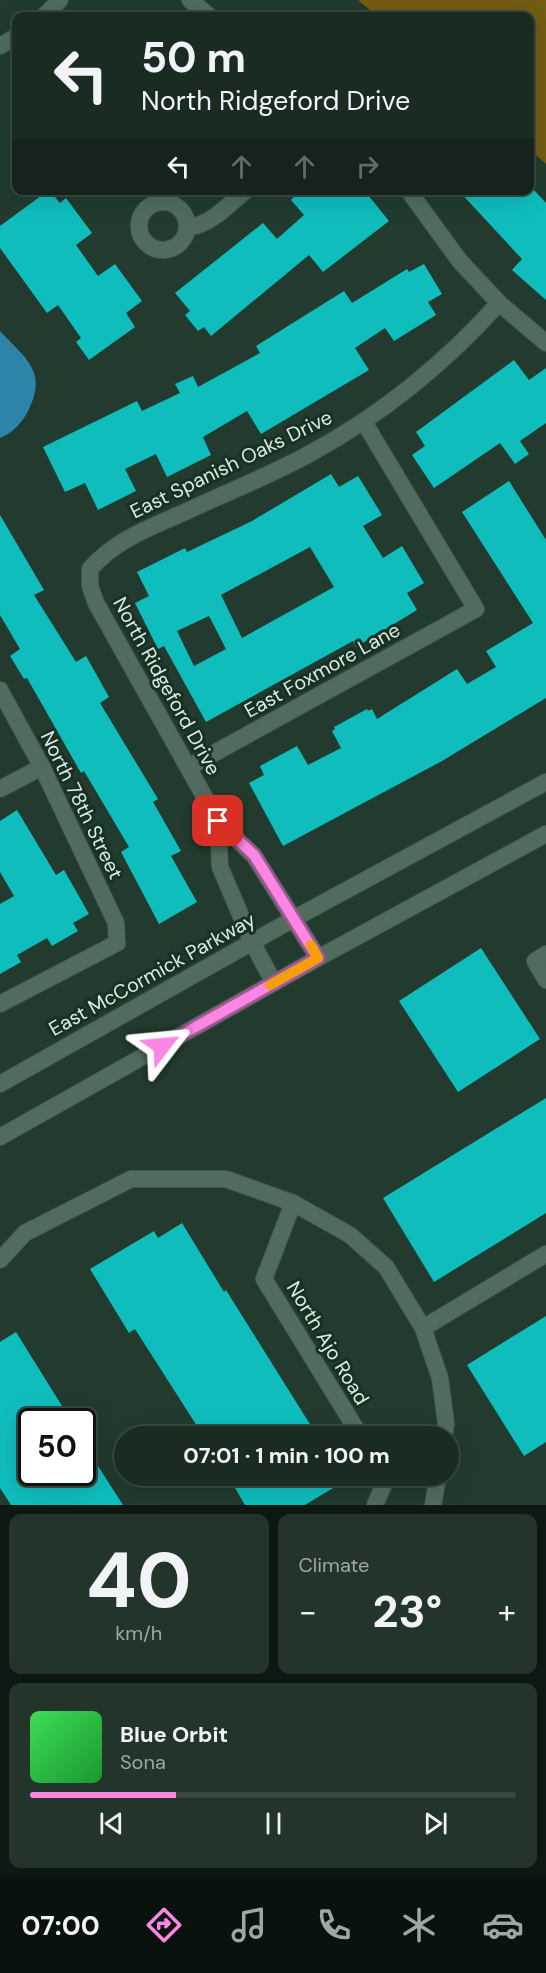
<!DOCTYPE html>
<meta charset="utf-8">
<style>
body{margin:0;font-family:"DM Sans",sans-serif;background:#23342a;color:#f1f3f6;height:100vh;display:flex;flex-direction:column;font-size:22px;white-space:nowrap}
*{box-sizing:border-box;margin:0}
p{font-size:20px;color:#9fa7a5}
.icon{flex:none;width:33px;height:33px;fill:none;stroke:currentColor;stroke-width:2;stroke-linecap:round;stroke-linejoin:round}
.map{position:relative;height:1505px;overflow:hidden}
.drawer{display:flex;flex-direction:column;gap:9px;padding:9px;background:#0e1813;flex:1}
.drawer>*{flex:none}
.top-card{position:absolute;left:12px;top:12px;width:522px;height:183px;border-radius:12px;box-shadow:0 6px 24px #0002,0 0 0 2px #384840;background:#1a2c22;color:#f1f3f6;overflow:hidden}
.speed{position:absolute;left:18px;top:1408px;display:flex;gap:12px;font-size:30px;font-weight:700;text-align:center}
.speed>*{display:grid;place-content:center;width:78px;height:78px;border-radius:50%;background:#1a2c22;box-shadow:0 6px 24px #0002,0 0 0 2px #384840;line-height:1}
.speed .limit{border:3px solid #111;border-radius:9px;background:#fff;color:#111}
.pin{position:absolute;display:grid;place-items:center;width:51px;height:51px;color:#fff;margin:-26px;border-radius:12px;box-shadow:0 3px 9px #0006}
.me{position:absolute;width:66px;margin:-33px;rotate:61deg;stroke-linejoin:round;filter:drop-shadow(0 0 4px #0008)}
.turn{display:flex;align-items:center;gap:21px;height:126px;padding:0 30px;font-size:27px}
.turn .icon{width:78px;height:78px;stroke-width:2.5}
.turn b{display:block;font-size:42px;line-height:51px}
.lanes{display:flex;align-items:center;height:57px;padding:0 30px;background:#0003;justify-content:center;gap:30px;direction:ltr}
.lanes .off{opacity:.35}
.big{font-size:45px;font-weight:700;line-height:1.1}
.drawer .widget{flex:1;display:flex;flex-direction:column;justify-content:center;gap:9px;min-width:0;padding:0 21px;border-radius:12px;background:#23342a}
.drawer .dial{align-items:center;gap:0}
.dial b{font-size:78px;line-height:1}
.song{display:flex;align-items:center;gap:18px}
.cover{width:72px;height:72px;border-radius:9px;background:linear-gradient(135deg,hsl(130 70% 55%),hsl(130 70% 35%))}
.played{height:6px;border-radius:3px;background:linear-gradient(90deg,#fc86e4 30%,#384840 30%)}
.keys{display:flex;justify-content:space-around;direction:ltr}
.heat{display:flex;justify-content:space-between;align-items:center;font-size:33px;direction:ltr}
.drawer .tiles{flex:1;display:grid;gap:9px;grid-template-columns:1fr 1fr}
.widget:last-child{grid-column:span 2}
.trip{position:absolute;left:114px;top:1426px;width:345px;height:60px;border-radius:30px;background:#1a2c22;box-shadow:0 6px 24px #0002,0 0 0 2px #384840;font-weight:700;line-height:60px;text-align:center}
.menu{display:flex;height:96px;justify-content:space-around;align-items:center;background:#0a120e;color:#9fa7a5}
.menu .icon{width:42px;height:42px}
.menu .on{color:#fc86e4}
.menu b{font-size:27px;color:#f1f3f6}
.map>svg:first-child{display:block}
.green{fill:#725c12}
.water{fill:#2e84a8}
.building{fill:#0fbdbd;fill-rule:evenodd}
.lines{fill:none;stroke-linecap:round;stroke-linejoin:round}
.minor-casing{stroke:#3f574b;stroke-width:18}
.secondary-casing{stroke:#3f574b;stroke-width:18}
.minor{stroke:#516c5d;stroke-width:16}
.secondary{stroke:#516c5d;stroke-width:16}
.route-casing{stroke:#a45794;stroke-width:15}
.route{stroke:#fc86e4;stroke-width:10}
.slow{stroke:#f59e0b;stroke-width:10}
.labels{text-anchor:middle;stroke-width:6;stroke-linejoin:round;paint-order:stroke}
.street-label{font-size:20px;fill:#ddece3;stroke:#173124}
</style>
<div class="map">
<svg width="546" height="1505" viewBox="0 0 546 1505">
<rect width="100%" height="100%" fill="#223b2e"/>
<path class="green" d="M 358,0 L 546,0 L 546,164 L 530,150 L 530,16 L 377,16 Z"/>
<path class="water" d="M 0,331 C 24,357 48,371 29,409 C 23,422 13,433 0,438 Z"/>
<g class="building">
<path d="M 49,190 L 60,203 L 66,198 L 92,233 L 76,245 L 98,276 L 115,264 L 142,301 L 126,313 L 135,327 L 89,360 L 76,342 L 81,338 L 58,305 L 47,313 L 0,248 L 0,226 Z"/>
<path d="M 300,190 L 364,190 L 389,221 L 323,272 L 309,255 L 211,336 L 204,327 L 198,331 L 185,315 L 190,311 L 175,293 L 263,223 L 277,239 L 304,215 L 291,200 Z"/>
<path d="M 458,190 L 534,190 L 546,203 L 546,300 L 512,270 L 522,259 Z"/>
<path d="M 424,264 L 442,294 L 428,302 L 436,315 L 394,341 L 385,328 L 355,348 L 369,370 L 261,434 L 247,411 L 203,437 L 211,455 L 167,477 L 156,454 L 125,469 L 136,491 L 98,510 L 85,483 L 65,492 L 43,447 L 137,401 L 142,411 L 180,393 L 175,384 L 193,376 L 198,387 L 260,353 L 256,346 L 344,291 L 352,303 L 407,269 L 409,272 Z"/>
<path d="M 514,360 L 529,380 L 546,368 L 546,423 L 520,441 L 529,454 L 515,464 L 500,443 L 434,488 L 412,455 L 425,446 L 416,432 Z"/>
<path d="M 331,474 L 339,487 L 358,476 L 382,515 L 363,526 L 383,558 L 402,546 L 424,583 L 407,593 L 417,610 L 356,647 L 353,641 L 206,722 L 164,646 L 158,649 L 135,603 L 149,596 L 137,572 L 185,548 L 187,552 L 252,521 ZM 310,547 L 334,587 L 242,638 L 221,595 ZM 209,616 L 226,649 L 194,666 L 177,631 Z"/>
<path d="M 509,481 L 546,540 L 546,698 L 442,761 L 283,846 L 249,783 L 264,775 L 260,766 L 297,746 L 308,765 L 341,748 L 332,731 L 335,729 L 334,727 L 367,709 L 368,711 L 372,709 L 377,719 L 457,669 L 467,684 L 496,667 L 486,651 L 533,623 L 462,512 Z"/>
<path d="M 0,515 L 44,590 L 34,595 L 76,662 L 86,656 L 109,697 L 100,703 L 158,799 L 153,802 L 181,851 L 171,856 L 197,902 L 159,924 L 121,852 L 129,847 L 84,771 L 81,773 L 27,678 L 24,679 L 10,656 L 20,649 L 0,615 Z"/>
<path d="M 17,810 L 56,875 L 64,870 L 89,914 L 73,923 L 78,931 L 52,946 L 47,938 L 17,955 L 21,962 L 0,974 L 0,904 L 14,896 L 0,872 L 0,821 Z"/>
<path d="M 481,948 L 540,1039 L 458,1092 L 399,1001 Z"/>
<path d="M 546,1098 L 546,1213 L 434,1282 L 383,1198 Z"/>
<path d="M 182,1223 L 224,1292 L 226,1290 L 318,1437 L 204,1437 L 135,1329 L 129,1333 L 90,1269 L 154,1231 L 158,1238 Z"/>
<path d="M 546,1316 L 546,1442 L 524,1456 L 467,1365 Z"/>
<path d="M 16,1332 L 72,1422 L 32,1422 L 32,1473 L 82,1473 L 82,1441 L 123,1505 L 11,1505 L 0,1488 L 0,1342 Z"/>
<path d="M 228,1476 L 353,1476 L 305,1505 L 245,1505 Z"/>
</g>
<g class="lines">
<defs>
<g id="minor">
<path d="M 190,0 L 209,16"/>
<path d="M 44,16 L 60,0"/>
<path d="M 0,46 L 16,37"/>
<path d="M 408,190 L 459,260 L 499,303 L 546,343"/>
<circle cx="163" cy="226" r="24"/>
<path d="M 187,228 C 212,224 227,206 246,190"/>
<path d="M 0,690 L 42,767 L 116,923 L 117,943 L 0,1004"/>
<path d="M 189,767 L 476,609 L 364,422"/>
<path d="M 0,789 L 42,767"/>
<path d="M 218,821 L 254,856 L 318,958"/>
<path d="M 546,954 L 535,961 L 546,980"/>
<path d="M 274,983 L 252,942 L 220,867 L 218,821 L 96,603 L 90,586 L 90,569 C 116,539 152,527 187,511 C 228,492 271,475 311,453 C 383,414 444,364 499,303"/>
<path d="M 293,1203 L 264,1279 L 361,1437"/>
<path d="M 0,1260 L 25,1233 L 131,1179 L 226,1179 L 293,1203 L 350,1235 L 386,1267 L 423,1328 L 440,1378 L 446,1423 L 444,1437"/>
<path d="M 423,1328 L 546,1254"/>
<path d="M 375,1505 L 386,1479 L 385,1476"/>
<path d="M 433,1505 L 438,1476"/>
</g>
<g id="secondary">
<path d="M 0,1084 L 295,918 L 546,782"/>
<path d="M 0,1137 L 318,958 L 546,834"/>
</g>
</defs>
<use href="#minor" class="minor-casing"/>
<use href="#secondary" class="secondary-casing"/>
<use href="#minor" class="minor"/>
<use href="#secondary" class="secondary"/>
</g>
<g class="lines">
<defs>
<path id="route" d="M 162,1046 L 318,958 L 254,855 L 218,821"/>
</defs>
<use href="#route" class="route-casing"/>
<use href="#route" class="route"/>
<path class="slow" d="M 270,985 L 318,958 L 311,945"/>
</g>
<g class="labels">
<g class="street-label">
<text transform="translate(231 464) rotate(-26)" y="7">East Spanish Oaks Drive</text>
<text transform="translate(322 670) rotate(-29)" y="7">East Foxmore Lane</text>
<text transform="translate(167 686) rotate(61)" y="7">North Ridgeford Drive</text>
<text transform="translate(82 805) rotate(64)" y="7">North 78th Street</text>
<text transform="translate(152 974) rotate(-29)" y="7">East McCormick Parkway</text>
<text transform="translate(328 1343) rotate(59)" y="7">North Ajo Road</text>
</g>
</g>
</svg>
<div class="speed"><div class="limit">50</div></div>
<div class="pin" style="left:218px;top:821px;background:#d93025"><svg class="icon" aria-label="arrive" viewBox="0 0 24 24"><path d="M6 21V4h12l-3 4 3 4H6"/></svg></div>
<svg class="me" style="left:162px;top:1046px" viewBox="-20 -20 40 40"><path d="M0-17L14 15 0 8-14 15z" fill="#fc86e4" stroke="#fff" stroke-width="4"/></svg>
<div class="trip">07:01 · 1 min · 100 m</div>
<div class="top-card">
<div class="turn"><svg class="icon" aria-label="left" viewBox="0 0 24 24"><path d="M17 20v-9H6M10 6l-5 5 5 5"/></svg><div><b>50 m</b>North Ridgeford Drive</div></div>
<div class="lanes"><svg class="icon" aria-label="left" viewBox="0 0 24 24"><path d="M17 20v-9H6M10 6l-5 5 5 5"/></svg><svg class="icon off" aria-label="ahead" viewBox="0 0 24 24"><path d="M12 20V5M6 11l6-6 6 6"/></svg><svg class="icon off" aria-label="ahead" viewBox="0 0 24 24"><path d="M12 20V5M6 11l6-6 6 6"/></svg><svg class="icon off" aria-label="right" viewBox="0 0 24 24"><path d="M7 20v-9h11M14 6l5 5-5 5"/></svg></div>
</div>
</div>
<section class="drawer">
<div class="tiles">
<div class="widget dial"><b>40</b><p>km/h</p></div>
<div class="widget"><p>Climate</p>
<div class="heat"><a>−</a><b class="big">23°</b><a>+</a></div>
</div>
<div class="widget">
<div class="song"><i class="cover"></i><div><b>Blue Orbit</b><p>Sona</p></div></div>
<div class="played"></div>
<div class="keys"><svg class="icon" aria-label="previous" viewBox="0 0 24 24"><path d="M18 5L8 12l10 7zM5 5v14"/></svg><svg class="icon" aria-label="pause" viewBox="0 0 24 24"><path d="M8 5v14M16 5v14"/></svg><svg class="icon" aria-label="next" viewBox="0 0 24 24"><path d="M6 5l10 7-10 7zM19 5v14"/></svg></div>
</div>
</div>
</section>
<nav class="menu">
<b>07:00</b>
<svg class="icon on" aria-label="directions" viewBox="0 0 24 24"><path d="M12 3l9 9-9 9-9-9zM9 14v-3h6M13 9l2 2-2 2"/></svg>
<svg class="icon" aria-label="music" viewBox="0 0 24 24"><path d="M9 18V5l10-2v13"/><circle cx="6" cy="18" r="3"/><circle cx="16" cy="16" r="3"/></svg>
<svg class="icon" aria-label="phone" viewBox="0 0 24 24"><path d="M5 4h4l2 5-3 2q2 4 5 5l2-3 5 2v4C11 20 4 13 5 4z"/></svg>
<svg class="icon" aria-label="climate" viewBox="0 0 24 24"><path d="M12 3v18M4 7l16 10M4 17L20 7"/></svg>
<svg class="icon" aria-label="car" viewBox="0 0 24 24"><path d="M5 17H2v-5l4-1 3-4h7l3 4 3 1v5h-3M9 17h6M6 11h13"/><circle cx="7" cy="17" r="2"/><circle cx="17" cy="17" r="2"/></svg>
</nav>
